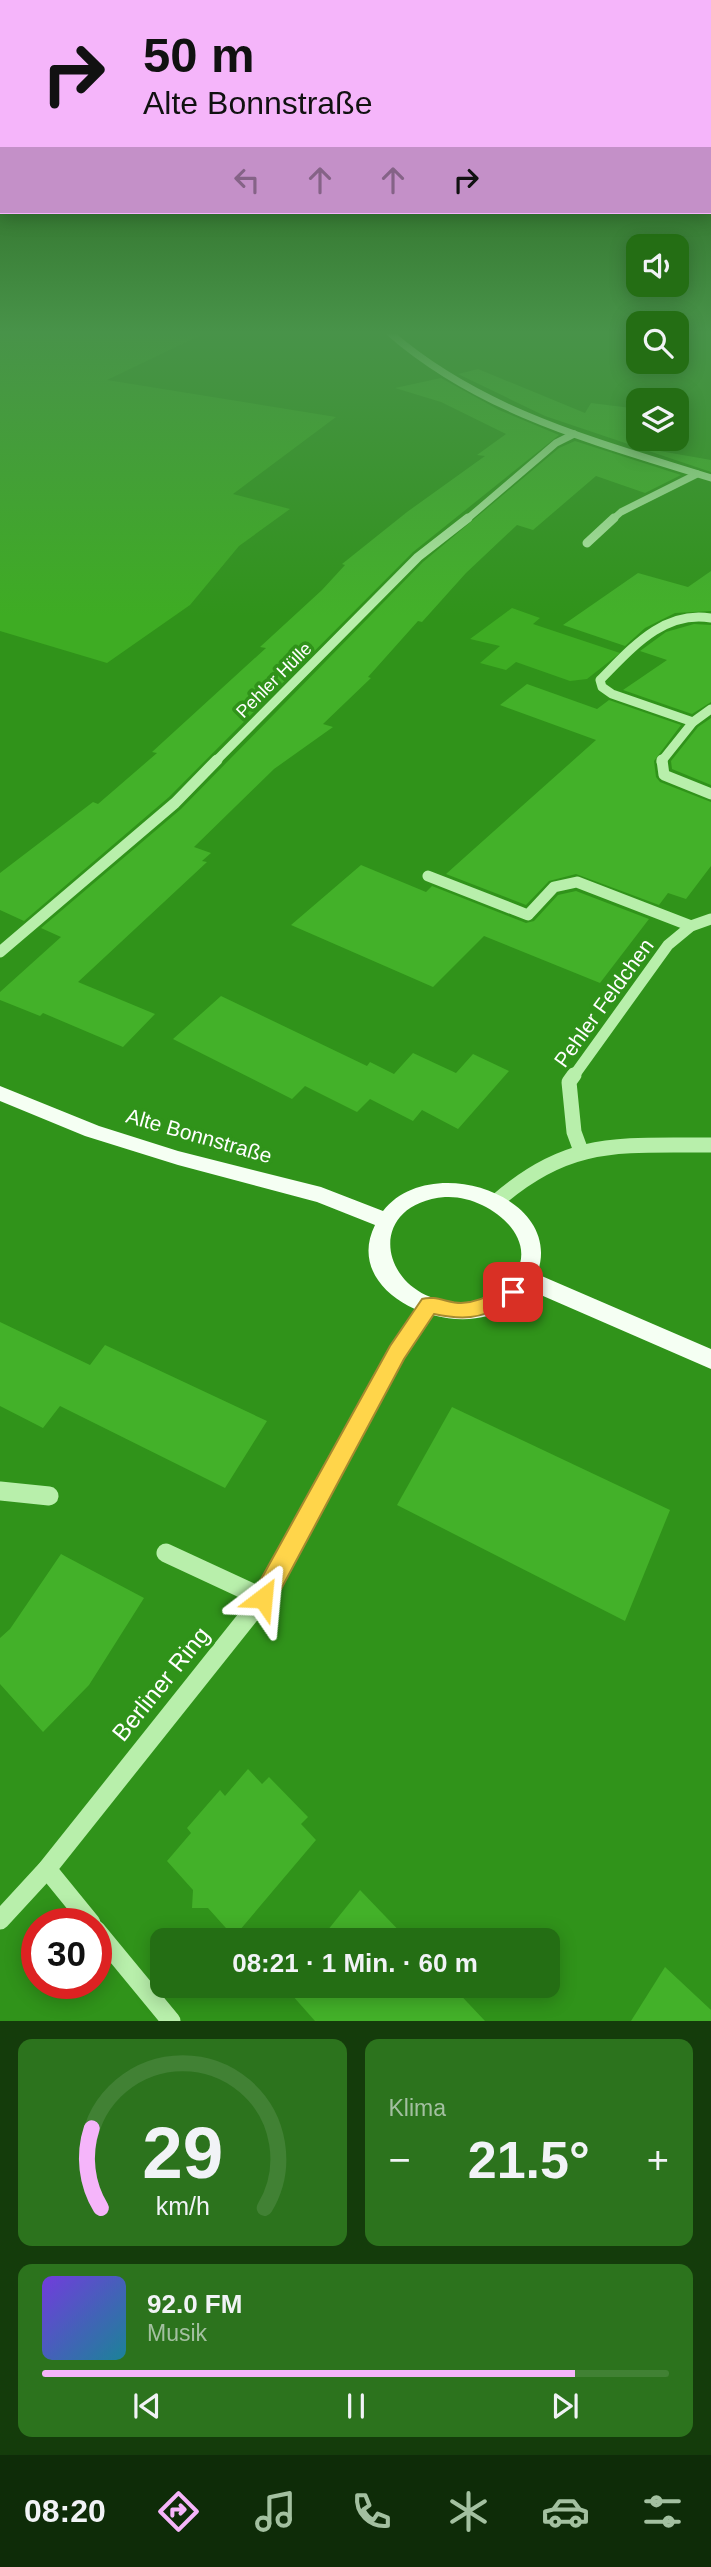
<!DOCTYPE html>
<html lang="de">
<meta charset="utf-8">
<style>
body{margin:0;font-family:Helvetica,sans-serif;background:#2c731d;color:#f1f3f6;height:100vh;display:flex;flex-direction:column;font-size:26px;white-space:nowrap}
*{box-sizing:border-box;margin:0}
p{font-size:23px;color:#a3c0a0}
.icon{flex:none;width:38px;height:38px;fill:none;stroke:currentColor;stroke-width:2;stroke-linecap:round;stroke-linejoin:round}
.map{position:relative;height:2021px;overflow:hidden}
.drawer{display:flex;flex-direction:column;gap:18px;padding:18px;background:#143c0b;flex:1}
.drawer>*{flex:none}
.guide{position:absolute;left:0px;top:0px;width:712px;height:214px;box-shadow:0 4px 18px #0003;background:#f5b5fa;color:#111;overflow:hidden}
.buttons{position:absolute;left:626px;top:234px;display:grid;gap:14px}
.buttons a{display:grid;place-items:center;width:63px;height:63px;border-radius:14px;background:#246e14;box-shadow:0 4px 18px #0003;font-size:35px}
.speed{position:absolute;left:21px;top:1908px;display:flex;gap:14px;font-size:35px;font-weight:700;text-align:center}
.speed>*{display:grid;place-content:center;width:91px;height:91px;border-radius:50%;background:#246e14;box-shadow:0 4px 18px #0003;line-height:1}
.speed .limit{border:10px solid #d22;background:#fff;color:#111}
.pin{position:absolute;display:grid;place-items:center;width:60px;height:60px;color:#fff;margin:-30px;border-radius:14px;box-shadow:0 4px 10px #0006}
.me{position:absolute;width:77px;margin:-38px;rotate:29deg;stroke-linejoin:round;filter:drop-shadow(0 0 5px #0008)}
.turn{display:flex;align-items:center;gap:24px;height:147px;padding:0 28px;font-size:32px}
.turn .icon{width:91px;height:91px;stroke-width:2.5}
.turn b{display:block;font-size:49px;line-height:60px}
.lanes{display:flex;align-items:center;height:66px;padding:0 28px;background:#0003;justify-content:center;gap:35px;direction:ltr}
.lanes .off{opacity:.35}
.big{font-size:52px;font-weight:800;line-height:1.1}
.drawer .widget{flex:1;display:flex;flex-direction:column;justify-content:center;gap:10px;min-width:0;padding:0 24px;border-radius:14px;background:#2c731d}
.drawer .dial{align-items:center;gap:0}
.dial svg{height:182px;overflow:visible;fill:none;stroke:#418134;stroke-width:7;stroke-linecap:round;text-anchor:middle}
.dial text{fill:#f1f3f6;stroke:none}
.song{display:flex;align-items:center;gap:21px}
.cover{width:84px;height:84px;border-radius:10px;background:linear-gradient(135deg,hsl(260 70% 55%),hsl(190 70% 35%))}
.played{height:7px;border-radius:4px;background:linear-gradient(90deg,#f5b5fa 85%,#418134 85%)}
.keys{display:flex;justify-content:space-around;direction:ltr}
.heat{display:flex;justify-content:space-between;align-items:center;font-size:38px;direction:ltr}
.drawer .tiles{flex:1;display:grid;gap:18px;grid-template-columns:1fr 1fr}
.widget:last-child{grid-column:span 2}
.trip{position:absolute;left:150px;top:1928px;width:410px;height:70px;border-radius:14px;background:#246e14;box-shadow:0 4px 18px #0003;font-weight:800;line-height:70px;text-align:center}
.dock{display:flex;height:112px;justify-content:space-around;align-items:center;background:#0e2c08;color:#a3c0a0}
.dock .icon{width:49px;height:49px}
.dock .current{color:#f5b5fa}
.dock b{font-size:32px;color:#f1f3f6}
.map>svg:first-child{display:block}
.green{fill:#3eac23}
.building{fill:#43b129}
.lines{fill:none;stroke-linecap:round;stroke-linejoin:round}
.minor-far4{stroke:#b8efab;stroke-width:7}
.minor-far3{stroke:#b8efab;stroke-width:9}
.minor-far2{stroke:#b8efab;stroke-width:11}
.minor-far1{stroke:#b8efab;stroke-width:15}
.minor{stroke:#b8efab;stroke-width:19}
.major{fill:#f5fff3;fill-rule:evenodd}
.route{fill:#ffd54a;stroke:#a68a30;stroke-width:2}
.labels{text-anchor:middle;stroke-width:7;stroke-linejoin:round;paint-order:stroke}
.far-street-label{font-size:18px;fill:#fff;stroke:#30931a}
.street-label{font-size:21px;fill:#fff;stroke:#30931a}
.near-street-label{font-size:24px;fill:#fff;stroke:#30931a}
</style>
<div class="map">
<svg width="711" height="2021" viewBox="0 0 711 2021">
<rect width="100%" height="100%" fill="#30931a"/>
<g class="green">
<path d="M 0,333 L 205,333 L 107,380 L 336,417 L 233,494 L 290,509 L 239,546 L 190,605 L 107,663 L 0,631 Z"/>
<path d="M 512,608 L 540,618 L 533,624 L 620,653 L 587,679 L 570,681 L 516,662 L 506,670 L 480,663 L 500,646 L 470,639 Z"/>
</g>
<g class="building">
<path d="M 478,369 L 585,413 L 591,403 L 639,409 L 639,439 L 662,439 L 637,447 L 711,460 L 711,472 L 545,416 L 458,374 Z"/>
<path d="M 441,378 L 499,410 L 559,435 L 413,552 L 169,797 L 24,921 L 0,910 L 0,873 L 93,802 L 98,804 L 157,753 L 152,752 L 266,648 L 260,647 L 322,590 L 345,565 L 342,564 L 407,512 L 485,456 L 477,455 L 506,434 L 441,402 L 395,388 Z"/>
<path d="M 575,441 L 681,475 L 645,493 L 596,476 L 533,530 L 517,525 L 466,573 L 422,622 L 418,621 L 368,677 L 371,678 L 323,724 L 333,727 L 274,769 L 194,847 L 211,853 L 202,861 L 207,862 L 78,982 L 155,1014 L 123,1047 L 43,1013 L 40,1016 L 0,1000 L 0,992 L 61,937 L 41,928 L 181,809 L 423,562 L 559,448 Z"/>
<path d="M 711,571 L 711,611 L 675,613 L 645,628 L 625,646 L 563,625 L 638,573 L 688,587 Z"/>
<path d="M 694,624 L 711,625 L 711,702 L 692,714 L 623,690 L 667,660 L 640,651 L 666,632 Z"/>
<path d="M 527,684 L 597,709 L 609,700 L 681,725 L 654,761 L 656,777 L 660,782 L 711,802 L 711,866 L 686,899 L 668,893 L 659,905 L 576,874 L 549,881 L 526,905 L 446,874 L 596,740 L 500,705 Z"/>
<path d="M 711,718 L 711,785 L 672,769 L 671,761 L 698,727 Z"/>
<path d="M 361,865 L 426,892 L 432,886 L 526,923 L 534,921 L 558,895 L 576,891 L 649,919 L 600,983 L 484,936 L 433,987 L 291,925 Z"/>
<path d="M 221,996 L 367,1066 L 370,1062 L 394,1074 L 413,1053 L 456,1073 L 473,1054 L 509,1071 L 458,1129 L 422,1110 L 413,1121 L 370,1099 L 357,1112 L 305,1086 L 292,1099 L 173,1039 Z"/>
<path d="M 0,1322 L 90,1365 L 105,1345 L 267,1421 L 225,1488 L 60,1406 L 43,1428 L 0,1406 Z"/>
<path d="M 452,1407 L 670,1510 L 625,1621 L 397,1505 Z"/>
<path d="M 61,1554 L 144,1598 L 89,1685 L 43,1732 L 0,1684 L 0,1638 L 10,1629 Z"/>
<path d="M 248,1769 L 262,1784 L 269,1777 L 308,1817 L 301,1824 L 316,1840 L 234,1937 L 208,1908 L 192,1908 L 193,1890 L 167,1861 L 191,1833 L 187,1828 L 220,1790 L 225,1796 Z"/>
<path d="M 360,1890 L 409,1941 L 319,1941 Z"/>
<path d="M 665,1967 L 711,2010 L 711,2021 L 631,2021 Z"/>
<path d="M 284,1986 L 452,1986 L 485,2021 L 315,2021 Z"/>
</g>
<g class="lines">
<g class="minor-far4">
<path d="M 390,333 C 482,413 597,442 711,478"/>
<path d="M 466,520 L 556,443 L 574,434"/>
<path d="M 612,520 L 621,512 L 697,474"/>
</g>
<g class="minor-far3">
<path d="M 587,543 L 614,518"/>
<path d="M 693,722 L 612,694 L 602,687 L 600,680 C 631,649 663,610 711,618"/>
<path d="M 215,762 L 418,557 L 468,518"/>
<path d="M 661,762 L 693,722 L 711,709"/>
</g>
<g class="minor-far2">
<path d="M 662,760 L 664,775 L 711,794"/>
<path d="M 428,876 L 528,915 L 554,887 L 577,882 L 691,926"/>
<path d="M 0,952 L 175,803 L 217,760"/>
<path d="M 573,1077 L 668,945 L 691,926 L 711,919"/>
</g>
<g class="minor-far1">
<path d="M 574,1075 L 569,1082 L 574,1132 L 581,1151"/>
<path d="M 497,1201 C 570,1137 621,1146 711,1145"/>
<path d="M 323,1487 L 397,1352 L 429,1305"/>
</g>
<g class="minor">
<path d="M 0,1491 L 49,1496"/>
<path d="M 166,1553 L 263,1598"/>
<path d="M 47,1869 L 91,1923"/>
<path d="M 0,1920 L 47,1869 L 263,1598 L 324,1486"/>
<path d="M 96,1930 L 171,2021"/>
</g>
<path class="major" d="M 0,1086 L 99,1126 L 178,1151 L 321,1187 L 383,1211 C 431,1150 566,1197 537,1274 L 711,1349 L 711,1369 L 527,1289 C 483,1355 336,1303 375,1225 L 317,1202 L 178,1165 L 85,1136 L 0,1101 ZM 445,1197 C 492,1194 553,1248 502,1288 C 491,1296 480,1301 467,1302 C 383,1308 357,1205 445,1197 Z"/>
</g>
<linearGradient id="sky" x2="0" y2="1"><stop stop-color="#1a510e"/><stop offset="0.54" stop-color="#489349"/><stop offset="1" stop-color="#489349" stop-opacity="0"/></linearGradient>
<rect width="711" height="616" fill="url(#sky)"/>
<path class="route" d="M 513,1284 L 520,1286 L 523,1292 C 519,1299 513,1301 505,1305 C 480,1319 462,1320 434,1314 L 404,1359 L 272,1606 L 263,1609 L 255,1606 L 252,1598 L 255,1590 L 390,1346 L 422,1299 C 435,1295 448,1303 461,1303 C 481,1303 495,1290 513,1284 Z"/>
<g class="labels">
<g class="far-street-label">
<text transform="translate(274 680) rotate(-45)" y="6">Pehler Hülle</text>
</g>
<g class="street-label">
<text transform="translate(604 1003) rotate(-54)" y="7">Pehler Feldchen</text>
<text transform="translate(199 1136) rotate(16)" y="7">Alte Bonnstraße</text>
</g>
<g class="near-street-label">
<text transform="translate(161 1684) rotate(-51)" y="8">Berliner Ring</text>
</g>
</g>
</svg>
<div class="buttons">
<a><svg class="icon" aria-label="sound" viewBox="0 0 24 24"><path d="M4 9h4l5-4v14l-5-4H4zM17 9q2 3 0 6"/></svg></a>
<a><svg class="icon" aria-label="search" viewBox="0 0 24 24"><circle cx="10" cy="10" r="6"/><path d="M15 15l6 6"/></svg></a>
<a><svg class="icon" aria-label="layers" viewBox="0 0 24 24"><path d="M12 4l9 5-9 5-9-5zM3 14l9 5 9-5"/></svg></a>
</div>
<div class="speed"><div class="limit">30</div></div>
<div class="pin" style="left:513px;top:1292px;background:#d93025"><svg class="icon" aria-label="arrive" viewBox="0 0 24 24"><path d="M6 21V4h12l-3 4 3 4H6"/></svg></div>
<svg class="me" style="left:263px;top:1598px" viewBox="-20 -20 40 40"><path d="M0-17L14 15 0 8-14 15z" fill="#ffd54a" stroke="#fff" stroke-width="4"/></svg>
<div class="trip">08:21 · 1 Min. · 60 m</div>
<div class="guide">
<div class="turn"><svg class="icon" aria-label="right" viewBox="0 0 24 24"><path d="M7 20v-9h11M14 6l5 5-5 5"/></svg><div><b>50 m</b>Alte Bonnstraße</div></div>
<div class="lanes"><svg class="icon off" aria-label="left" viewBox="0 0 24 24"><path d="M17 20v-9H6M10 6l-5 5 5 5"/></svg><svg class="icon off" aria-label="ahead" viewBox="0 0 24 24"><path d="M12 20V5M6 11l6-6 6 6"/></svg><svg class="icon off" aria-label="ahead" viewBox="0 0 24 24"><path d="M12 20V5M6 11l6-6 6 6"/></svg><svg class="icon" aria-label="right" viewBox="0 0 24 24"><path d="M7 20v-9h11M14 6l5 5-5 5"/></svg></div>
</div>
</div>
<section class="drawer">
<div class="tiles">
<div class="widget dial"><svg viewBox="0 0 100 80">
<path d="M14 69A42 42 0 1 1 86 69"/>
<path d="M14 69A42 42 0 0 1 10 34" stroke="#f5b5fa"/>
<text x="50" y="56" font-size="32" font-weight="700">29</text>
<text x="50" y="72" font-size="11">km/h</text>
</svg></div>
<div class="widget"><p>Klima</p>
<div class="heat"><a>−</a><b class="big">21.5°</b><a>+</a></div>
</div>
<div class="widget">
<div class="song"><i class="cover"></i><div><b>92.0 FM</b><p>Musik</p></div></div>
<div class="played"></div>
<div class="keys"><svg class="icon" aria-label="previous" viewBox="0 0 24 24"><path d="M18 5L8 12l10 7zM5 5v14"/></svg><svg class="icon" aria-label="pause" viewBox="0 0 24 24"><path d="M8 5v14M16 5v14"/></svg><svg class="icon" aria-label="next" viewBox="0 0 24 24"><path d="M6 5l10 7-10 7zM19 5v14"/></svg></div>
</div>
</div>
</section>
<nav class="dock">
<b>08:20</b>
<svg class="icon current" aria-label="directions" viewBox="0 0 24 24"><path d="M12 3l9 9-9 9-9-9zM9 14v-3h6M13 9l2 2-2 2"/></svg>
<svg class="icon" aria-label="music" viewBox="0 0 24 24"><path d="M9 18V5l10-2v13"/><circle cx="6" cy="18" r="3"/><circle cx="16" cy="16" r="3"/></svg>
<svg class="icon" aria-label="phone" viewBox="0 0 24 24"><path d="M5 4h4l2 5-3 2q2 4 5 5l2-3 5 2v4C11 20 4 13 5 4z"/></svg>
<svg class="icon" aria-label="climate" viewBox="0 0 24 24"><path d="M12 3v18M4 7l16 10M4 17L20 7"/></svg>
<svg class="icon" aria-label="car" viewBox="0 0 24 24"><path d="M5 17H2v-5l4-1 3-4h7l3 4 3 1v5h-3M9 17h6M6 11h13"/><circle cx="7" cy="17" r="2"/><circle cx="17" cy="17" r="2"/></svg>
<svg class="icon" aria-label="filters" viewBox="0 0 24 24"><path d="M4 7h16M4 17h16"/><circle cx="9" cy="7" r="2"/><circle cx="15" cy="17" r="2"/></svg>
</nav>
